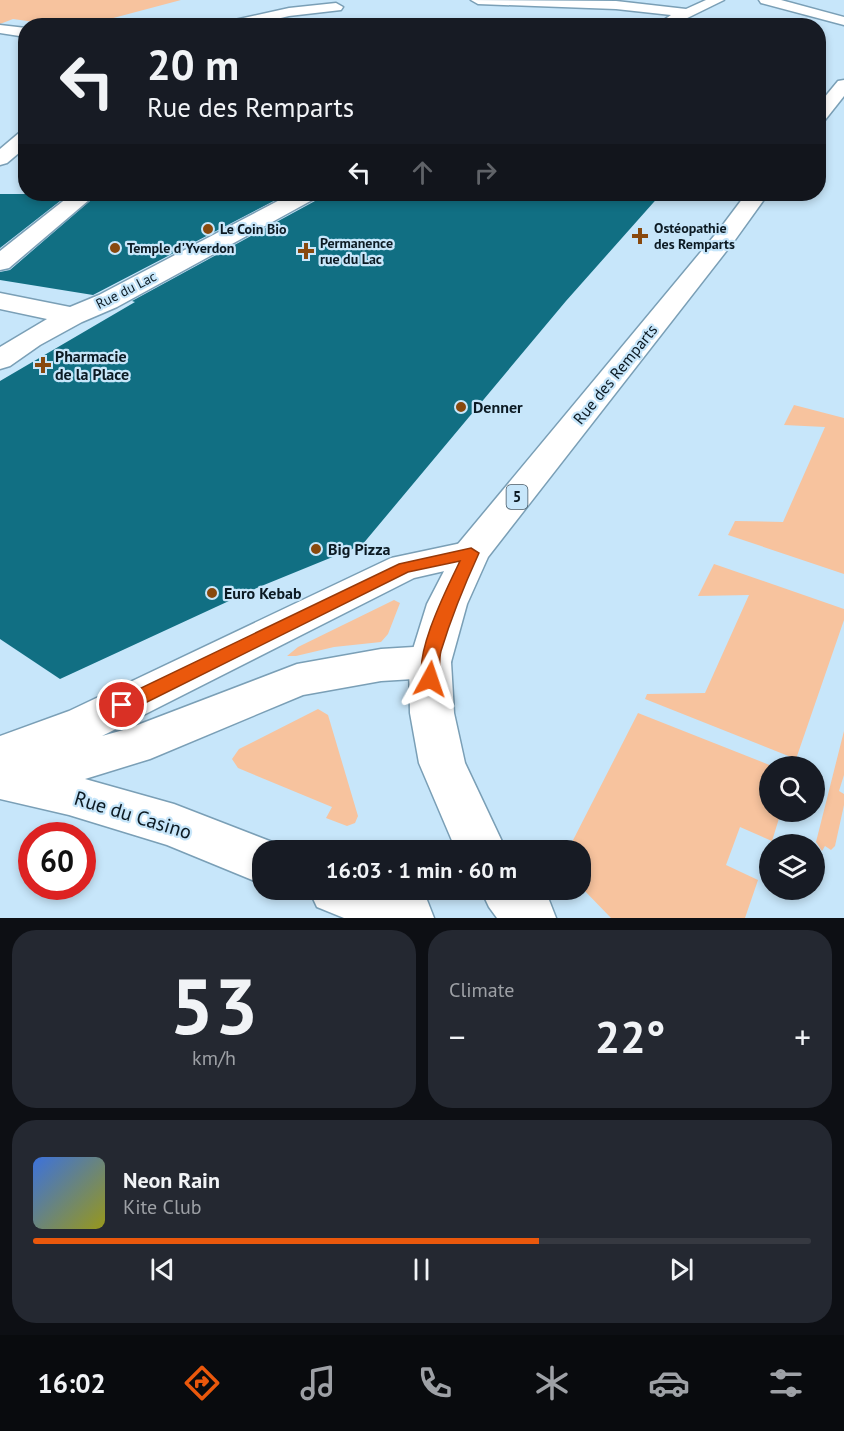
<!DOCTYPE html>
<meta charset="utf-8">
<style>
body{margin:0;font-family:"PT Sans",sans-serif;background:#242831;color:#f1f3f6;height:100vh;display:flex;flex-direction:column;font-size:22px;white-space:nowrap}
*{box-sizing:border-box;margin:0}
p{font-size:20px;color:#9ea1a6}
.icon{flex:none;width:33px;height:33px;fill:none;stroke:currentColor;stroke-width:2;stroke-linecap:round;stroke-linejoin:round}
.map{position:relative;height:918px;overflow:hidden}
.panel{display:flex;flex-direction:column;gap:12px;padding:12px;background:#0d0f14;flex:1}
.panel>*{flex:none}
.banner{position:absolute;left:18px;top:18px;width:808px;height:183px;border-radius:24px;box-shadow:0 3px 9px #0003;background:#171b24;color:#f1f3f6;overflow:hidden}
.tools{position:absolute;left:759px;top:756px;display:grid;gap:12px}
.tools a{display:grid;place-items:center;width:66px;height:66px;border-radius:50%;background:#171b24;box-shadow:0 3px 9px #0003;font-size:30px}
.speed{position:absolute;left:18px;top:822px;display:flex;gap:12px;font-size:30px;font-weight:700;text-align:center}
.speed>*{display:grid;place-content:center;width:78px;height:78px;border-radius:50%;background:#171b24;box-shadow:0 3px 9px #0003;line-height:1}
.speed .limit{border:9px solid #d22;background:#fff;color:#111}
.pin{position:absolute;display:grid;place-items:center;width:51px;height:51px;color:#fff;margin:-26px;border:3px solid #fff;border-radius:50%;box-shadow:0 2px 6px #0007}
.me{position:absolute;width:66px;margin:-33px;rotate:5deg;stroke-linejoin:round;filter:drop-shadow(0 0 4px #0008)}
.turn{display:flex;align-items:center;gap:21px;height:126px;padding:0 30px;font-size:27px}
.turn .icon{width:78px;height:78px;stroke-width:2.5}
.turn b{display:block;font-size:42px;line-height:51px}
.lanes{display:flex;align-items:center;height:57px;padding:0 30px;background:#0003;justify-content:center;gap:30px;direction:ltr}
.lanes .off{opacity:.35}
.big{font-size:45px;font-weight:800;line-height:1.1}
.panel .widget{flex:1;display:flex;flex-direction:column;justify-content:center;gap:9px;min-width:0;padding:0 21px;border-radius:24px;background:#242831}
.panel .dial{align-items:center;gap:0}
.dial b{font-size:78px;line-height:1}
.song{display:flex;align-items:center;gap:18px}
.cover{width:72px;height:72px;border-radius:9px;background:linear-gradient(135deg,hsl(220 70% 55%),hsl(60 70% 35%))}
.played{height:6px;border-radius:3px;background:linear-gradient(90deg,#ea580c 65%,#363941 65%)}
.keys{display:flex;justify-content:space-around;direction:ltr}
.heat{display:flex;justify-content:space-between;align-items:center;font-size:33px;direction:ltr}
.panel .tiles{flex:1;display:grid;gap:12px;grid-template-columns:1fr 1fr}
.widget:last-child{grid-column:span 2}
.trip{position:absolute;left:252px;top:840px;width:339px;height:60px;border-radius:24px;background:#171b24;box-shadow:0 3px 9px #0003;font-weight:800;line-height:60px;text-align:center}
.dock{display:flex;height:96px;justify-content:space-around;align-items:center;background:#090b0e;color:#9ea1a6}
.dock .icon{width:42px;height:42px}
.dock .current{color:#ea580c}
.dock b{font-size:27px;color:#f1f3f6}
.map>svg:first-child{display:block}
.green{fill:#f7c39e}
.building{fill:#116f83}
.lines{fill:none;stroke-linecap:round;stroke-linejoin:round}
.minor-casing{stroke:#7a9fb6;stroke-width:3}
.major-casing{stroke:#7a9fb6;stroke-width:3}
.minor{fill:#fff;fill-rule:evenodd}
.major{fill:#fff;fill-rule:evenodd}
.route{fill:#ea580c;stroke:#983908;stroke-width:1.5}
.poi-dot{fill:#88490e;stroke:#c7e6fa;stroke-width:2}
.labels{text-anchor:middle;stroke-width:4.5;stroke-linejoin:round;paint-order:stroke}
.far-poi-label{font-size:14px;font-weight:bold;fill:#0c1a23;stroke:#c7e6fa;text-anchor:start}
.far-street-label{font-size:14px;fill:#0c1a23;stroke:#c7e6fa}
.shield{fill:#c7e6fa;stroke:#445764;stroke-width:1.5}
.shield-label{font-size:15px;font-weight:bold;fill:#0c1a23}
.poi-label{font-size:16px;font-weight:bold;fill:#0c1a23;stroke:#c7e6fa;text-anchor:start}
.street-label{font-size:16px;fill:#0c1a23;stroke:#c7e6fa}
.near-street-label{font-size:20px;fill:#0c1a23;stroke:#c7e6fa}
</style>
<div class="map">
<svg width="844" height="918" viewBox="0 0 844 918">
<rect width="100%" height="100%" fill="#c7e6fa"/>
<g class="green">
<path d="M 0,0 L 181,0 L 87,25 L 56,25 L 13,19 L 0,24 Z"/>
<path d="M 794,405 L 844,418 L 844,574 L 728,535 L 735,521 L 783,522 L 825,427 L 784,425 Z"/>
<path d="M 714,564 L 844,609 L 844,620 L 796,759 L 645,699 L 647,694 L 705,693 L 749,595 L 698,596 Z"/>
<path d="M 394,600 L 400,603 L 388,634 L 381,642 L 334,647 L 296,656 L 287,656 L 298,647 Z"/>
<path d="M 318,709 L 328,715 L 358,816 L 355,823 L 347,826 L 326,818 L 332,807 L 238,768 L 232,759 L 239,749 Z"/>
<path d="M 638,713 L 772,766 L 770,766 L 770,812 L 781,812 L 772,841 L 740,827 L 726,865 L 758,880 L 745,918 L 611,918 L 581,887 L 580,850 L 568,850 Z"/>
<path d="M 844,731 L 844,775 L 839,791 L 844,794 L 844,805 L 835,846 L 831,850 L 825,846 L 822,851 L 816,842 Z"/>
</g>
<g class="building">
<path d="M 0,194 L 69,194 L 0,248 Z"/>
<path d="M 98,194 L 287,194 L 93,295 L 0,280 L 0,272 L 10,270 Z"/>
<path d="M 319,194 L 661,194 L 566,301 L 362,545 L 259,587 L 60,679 L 0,639 L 0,381 L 135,302 L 132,301 L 315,201 Z"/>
</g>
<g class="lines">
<defs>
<g id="minor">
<path d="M 471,0 L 616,1 L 686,9 L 706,0 L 724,0 L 671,26 L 663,25 L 661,22 L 671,15 L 616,9 L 478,4 Z"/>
<path d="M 336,3 L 343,7 L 341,10 L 289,16 L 248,26 L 219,26 L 221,23 L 289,8 Z"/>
<path d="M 0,25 L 26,28 L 26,37 L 0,33 Z"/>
<path d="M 26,131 L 26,147 L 7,163 L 0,165 L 0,149 L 19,133 Z"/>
<path d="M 72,194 L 96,194 L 9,268 L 0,270 L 0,251 Z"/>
<path d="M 291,194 L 317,194 L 314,199 L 117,307 L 82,322 L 40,345 L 10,366 L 0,369 L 0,347 L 47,319 L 0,309 L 0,293 L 70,307 L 99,295 Z"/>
<path d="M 471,541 L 484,544 L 490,553 L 484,562 L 414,578 L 102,736 L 127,729 L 297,664 L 381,649 L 430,646 L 445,651 L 451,662 L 445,673 L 430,678 L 381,681 L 303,695 L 150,759 L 85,779 L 174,804 L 280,845 L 282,850 L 262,850 L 262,884 L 167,845 L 69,815 L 0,799 L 0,736 L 69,711 L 391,558 Z"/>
<path d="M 309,890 L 399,890 L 427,900 L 434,918 L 344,918 L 317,907 Z"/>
</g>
<g id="major">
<path d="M 759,0 L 781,0 L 844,17 L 844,25 L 761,3 Z"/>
<path d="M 844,80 L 844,96 L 825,120 L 819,121 L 819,104 L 838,81 Z"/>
<path d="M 746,194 L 768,194 L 735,240 L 488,557 L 467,604 L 451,662 L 454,713 L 465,763 L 506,850 L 456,850 L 419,763 L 410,713 L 409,662 L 427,604 L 458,544 L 719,230 Z"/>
<path d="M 481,890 L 539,890 L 549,900 L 556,918 L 497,918 L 489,907 Z"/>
</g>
</defs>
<use href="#minor" class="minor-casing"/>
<use href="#major" class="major-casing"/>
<use href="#minor" class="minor"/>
<use href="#major" class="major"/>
</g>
<path class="route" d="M 471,548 L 479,553 C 463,588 452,615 441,651 C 438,662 442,674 437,683 L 430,685 L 424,683 C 411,658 448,586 460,561 L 408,572 L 129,711 L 122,713 L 116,711 L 113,705 L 116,700 L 399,564 Z"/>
<g class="poi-dot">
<circle cx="208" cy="229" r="6"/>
<path d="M637 227h6v6h6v6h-6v6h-6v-6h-6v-6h6z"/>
<circle cx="115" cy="248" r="6"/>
<path d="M303 242h6v6h6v6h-6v6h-6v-6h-6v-6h6z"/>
<path d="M40 356h6v6h6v6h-6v6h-6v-6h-6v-6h6z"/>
<circle cx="461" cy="407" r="6"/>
<circle cx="316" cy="549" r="6"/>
<circle cx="212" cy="593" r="6"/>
</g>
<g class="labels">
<g class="far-poi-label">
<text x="654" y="233">Ostéopathie<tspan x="654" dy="16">des Remparts</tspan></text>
<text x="220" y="234">Le Coin Bio</text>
<text x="320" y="248">Permanence<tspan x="320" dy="16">rue du Lac</tspan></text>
<text x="127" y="253">Temple d'Yverdon</text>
</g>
<g class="far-street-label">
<text transform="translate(126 290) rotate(-27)" y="5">Rue du Lac</text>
</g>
<rect class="shield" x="506.5" y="485" width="21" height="24" rx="4.5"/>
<g class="shield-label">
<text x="517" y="502">5</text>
</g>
<g class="poi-label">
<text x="55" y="362">Pharmacie<tspan x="55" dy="18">de la Place</tspan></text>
<text x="473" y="413">Denner</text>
<text x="328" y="555">Big Pizza</text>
<text x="224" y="599">Euro Kebab</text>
</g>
<g class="street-label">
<text transform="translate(615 374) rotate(-51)" y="6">Rue des Remparts</text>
</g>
<g class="near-street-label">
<text transform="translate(133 815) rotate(17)" y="7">Rue du Casino</text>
</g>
</g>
</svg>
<div class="tools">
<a><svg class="icon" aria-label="search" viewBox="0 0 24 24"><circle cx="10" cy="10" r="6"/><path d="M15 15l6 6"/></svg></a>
<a><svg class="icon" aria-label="layers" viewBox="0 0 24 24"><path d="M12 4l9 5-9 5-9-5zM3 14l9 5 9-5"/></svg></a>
</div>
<div class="speed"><div class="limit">60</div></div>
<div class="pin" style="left:122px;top:705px;background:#d93025"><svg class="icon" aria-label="arrive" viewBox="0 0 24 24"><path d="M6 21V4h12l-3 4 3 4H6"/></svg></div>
<svg class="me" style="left:430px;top:679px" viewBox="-20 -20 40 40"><path d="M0-17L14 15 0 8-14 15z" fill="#ea580c" stroke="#fff" stroke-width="4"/></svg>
<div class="trip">16:03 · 1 min · 60 m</div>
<div class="banner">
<div class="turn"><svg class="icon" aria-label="left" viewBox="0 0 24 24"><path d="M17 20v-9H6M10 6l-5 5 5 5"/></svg><div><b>20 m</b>Rue des Remparts</div></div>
<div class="lanes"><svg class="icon" aria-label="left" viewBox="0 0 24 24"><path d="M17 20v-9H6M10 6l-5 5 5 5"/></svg><svg class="icon off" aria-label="ahead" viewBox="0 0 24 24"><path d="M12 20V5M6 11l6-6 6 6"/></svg><svg class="icon off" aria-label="right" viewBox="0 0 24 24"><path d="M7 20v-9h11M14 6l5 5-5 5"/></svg></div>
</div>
</div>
<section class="panel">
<div class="tiles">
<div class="widget dial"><b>53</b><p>km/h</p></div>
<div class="widget"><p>Climate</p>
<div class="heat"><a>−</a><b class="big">22°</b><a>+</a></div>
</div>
<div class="widget">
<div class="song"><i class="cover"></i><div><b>Neon Rain</b><p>Kite Club</p></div></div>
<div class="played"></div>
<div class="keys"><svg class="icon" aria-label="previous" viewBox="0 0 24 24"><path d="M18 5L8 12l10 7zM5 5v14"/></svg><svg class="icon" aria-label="pause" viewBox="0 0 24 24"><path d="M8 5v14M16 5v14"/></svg><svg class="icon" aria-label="next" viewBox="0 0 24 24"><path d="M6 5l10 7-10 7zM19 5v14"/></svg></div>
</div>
</div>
</section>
<nav class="dock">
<b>16:02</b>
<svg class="icon current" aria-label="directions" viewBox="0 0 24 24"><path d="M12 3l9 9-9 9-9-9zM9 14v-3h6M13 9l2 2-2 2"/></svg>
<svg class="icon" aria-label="music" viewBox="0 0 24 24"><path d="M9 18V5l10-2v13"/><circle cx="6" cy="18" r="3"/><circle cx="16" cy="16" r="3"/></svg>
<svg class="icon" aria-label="phone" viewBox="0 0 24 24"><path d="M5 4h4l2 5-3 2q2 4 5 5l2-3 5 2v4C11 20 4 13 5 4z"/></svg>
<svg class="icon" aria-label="climate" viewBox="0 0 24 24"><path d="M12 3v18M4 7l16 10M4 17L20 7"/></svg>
<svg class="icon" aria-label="car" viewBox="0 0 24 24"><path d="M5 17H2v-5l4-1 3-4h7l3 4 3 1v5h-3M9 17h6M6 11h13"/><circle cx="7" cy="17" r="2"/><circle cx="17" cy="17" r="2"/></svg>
<svg class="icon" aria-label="filters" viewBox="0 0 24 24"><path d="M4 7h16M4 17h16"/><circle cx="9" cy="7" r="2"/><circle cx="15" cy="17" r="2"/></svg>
</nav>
